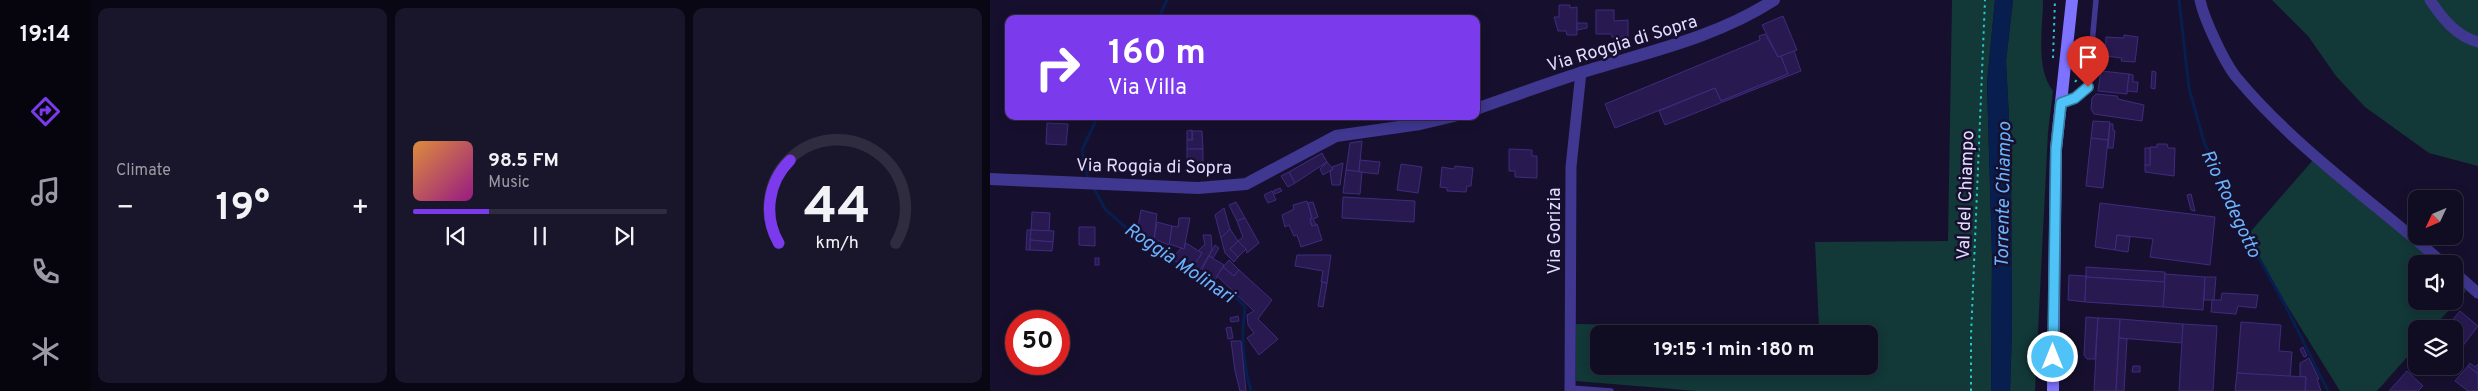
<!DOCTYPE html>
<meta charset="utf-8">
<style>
body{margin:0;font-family:Overpass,sans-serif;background:#19152a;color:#f1f3f6;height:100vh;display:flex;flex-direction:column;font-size:19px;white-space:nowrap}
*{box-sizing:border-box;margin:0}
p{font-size:16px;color:#9c9ba5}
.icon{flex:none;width:28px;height:28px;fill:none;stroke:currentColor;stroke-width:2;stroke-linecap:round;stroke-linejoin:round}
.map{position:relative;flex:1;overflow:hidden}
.details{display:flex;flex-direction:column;gap:8px;padding:8px;background:#090713;width:900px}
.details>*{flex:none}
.guide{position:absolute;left:15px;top:15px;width:475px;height:105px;border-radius:10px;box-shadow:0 2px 12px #0003,0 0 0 1px #302c40;background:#7c3aed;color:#fff;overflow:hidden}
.needle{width:32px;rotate:226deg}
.tools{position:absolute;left:1418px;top:190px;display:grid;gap:10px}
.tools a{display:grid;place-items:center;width:55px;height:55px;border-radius:10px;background:#100c22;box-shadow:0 2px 12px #0003,0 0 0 1px #302c40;font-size:25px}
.speed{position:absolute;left:15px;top:310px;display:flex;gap:10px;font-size:25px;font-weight:700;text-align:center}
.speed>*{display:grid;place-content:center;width:65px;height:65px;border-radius:50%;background:#100c22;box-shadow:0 2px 12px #0003,0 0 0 1px #302c40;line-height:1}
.speed .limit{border:8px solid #d22;background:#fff;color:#111}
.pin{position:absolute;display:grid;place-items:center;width:42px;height:42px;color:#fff;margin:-51px -21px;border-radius:50% 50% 50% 0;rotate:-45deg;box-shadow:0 0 5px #0007}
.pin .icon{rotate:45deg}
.me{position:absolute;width:55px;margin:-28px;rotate:0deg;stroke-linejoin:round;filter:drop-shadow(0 0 4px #0008)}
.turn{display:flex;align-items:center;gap:18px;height:105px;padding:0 20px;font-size:22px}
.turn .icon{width:65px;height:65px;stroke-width:2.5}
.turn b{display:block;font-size:35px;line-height:42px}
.big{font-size:38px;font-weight:700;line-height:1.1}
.details .tile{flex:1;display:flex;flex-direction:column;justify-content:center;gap:8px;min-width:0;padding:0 18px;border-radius:10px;background:#19152a}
.details .dial{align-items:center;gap:0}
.dial svg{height:130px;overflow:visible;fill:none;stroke:#302c40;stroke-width:7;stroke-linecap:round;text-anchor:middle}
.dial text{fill:#f1f3f6;stroke:none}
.song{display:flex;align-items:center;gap:15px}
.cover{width:60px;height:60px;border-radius:8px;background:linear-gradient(135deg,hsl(30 70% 55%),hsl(310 70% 35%))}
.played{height:5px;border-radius:2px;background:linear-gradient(90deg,#7c3aed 30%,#302c40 30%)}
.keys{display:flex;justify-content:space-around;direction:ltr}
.heat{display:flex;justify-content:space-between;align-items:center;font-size:28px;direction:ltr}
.details .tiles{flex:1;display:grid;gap:8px;grid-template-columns:repeat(3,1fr)}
.trip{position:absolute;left:600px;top:325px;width:288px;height:50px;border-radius:10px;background:#100c22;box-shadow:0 2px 12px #0003,0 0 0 1px #302c40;font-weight:700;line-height:50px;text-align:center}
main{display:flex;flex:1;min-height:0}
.menu{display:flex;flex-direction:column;width:90px;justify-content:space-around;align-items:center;background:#06050e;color:#9c9ba5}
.menu .icon{width:35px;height:35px}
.menu .selected{color:#7c3aed}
.menu b{font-size:22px;color:#f1f3f6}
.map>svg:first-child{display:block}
.green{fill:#123838;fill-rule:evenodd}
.water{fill:#071e4f}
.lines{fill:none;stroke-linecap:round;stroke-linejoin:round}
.stream{stroke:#071e4f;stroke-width:3}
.building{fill:#281a50;stroke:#3f2b7e}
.path{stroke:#27c8c6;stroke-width:2;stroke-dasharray:2.5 4;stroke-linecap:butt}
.service{stroke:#3f3790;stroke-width:5.5}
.minor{stroke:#3f3790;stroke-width:11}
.tertiary{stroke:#3f3790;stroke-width:12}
.secondary{stroke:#7e73ff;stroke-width:12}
.route-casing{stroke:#337fa1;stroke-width:12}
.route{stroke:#4fc3f7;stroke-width:9}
.labels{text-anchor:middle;stroke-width:5;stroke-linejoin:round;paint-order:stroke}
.street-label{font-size:18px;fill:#e2dcff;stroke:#16102e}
.water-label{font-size:19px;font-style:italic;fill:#6ab3ff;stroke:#16102e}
</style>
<main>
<nav class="menu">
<b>19:14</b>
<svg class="icon selected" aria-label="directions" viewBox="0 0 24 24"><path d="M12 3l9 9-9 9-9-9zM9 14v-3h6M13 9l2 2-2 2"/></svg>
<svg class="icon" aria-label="music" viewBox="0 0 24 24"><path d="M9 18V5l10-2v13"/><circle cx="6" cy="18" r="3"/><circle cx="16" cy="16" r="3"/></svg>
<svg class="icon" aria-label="phone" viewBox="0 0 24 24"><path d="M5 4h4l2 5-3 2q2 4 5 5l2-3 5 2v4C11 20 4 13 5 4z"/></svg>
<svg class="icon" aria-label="climate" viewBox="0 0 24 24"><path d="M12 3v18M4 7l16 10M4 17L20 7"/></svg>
</nav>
<section class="details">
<div class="tiles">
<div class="tile"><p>Climate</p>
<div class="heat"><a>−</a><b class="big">19°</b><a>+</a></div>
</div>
<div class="tile">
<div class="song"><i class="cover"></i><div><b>98.5 FM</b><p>Music</p></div></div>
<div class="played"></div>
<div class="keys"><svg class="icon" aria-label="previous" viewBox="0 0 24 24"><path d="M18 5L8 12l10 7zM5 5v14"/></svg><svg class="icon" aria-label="pause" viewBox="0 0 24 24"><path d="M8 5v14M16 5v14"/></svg><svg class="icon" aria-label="next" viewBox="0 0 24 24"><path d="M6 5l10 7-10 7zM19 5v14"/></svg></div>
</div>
<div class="tile dial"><svg viewBox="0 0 100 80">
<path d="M14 69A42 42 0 1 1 86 69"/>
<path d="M14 69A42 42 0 0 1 21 18" stroke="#7c3aed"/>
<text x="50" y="56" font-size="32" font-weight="700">44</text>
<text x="50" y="72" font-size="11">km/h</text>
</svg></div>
</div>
</section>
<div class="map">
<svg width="1488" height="391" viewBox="0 0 1488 391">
<rect width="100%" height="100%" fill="#16102e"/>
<g class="green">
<path d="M 962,0 L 1005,0 L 997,83 L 1002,255 L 1001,391 L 707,391 L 586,381 L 586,324 L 829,327 L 825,242 L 958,241 ZM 609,334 L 879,334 L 879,366 L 609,366 Z"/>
<path d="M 1023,0 L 1053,0 C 1053,28 1045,68 1063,91 L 1058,132 L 1045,391 L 1020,391 L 1022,330 L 1021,159 L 1016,61 Z"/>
<path d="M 1282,0 L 1488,0 L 1488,166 L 1439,153 L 1375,107 L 1346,76 L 1318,36 Z"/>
<path d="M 1324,159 L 1447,264 L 1426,264 L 1426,301 L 1464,301 L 1464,279 L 1476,291 L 1442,329 L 1426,329 L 1426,347 L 1387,391 L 1350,391 L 1255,238 Z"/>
</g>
<path class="water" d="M 1005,0 L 1023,0 L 1016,61 L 1021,159 L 1022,330 L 1020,391 L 1001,391 L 1002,255 L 997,83 Z"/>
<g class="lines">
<g class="stream">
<path d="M 1189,0 L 1199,88 L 1214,142 L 1246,217 L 1295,305 L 1338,391"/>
<path d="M 168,19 L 177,0"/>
<path d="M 98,179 L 92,150 L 108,116"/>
<path d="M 103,187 L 115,209 L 134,226 L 202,273 L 244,295 L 255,307 C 251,335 253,364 261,391"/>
</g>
</g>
<g class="building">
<path d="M 569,5 L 580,5 L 580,8 L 587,7 L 587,35 L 577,35 L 576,31 L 568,31 L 564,17 L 569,17 Z"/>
<path d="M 606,10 L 624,10 L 624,21 L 638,20 L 638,37 L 622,37 L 621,34 L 606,34 Z"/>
<path d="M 793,16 L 807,50 L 788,57 L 772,25 Z"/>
<path d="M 587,23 L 597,23 L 597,28 L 587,30 Z"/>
<path d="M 775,34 L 788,57 L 791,56 L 798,74 L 731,101 L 725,88 L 625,128 L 615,104 L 770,40 L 769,36 Z"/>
<path d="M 1134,35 L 1148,37 L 1145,62 L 1131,61 L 1132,58 L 1115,56 L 1116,37 L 1134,38 Z"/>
<path d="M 804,51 L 811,71 L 675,125 L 669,111 L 725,88 L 731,101 L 798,74 L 791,56 Z"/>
<path d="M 1111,71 L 1139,74 L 1137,94 L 1108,91 Z"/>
<path d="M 1162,71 L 1166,72 L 1165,89 L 1161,88 Z"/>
<path d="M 1139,74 L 1143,75 L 1143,82 L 1148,82 L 1147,92 L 1137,91 Z"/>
<path d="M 1106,94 L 1127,96 L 1128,99 L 1154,105 L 1152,121 L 1104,114 L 1101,109 L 1102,98 Z"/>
<path d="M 314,116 L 334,116 L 334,117 L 314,118 Z"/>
<path d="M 1103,121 L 1120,122 L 1118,140 L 1101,138 Z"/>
<path d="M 57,123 L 78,124 L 76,145 L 56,144 Z"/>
<path d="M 1120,124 L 1123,124 L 1123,130 L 1125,131 L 1123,148 L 1118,148 Z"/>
<path d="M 202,130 L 202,140 L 197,140 L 197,131 Z"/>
<path d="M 202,131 L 212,131 L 213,149 L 197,149 L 197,140 L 203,140 Z"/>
<path d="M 1101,138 L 1118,140 L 1113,188 L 1096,186 Z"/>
<path d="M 372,141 L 369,172 L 356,170 L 360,143 Z"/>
<path d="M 1167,144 L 1177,144 L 1178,148 L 1185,148 L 1184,176 L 1155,172 L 1155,165 L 1160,165 L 1160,147 L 1167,147 Z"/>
<rect x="1155" y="148" width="5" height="17"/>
<path d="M 197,149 L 213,149 L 213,168 L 197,169 Z"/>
<path d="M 519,149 L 542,150 L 542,156 L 547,156 L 547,178 L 525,177 L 525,171 L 519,171 Z"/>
<path d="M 332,153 L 337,162 L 305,183 L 299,172 Z"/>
<path d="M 370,160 L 390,162 L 388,174 L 369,172 Z"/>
<path d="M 337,162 L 343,169 L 333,175 L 330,169 Z"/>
<path d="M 353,163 L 350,185 L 342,185 L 340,172 L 343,169 L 342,167 Z"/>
<path d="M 411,164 L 432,167 L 428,193 L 407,190 Z"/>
<path d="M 465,166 L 483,168 L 481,186 L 477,186 L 476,192 L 457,191 L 457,188 L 450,187 L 452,167 L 464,169 Z"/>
<path d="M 356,170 L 372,172 L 370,194 L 353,193 Z"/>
<path d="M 299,172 L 305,183 L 298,187 L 291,176 Z"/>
<path d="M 290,188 L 292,191 L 285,194 L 283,191 Z"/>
<path d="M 282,191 L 286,200 L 278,203 L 274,195 Z"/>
<path d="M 1201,194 L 1205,211 L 1201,210 L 1197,195 Z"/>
<path d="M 353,197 L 425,201 L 424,222 L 352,218 Z"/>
<path d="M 317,201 L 322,218 L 320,219 L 322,226 L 327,224 L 332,240 L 311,247 L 307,235 L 304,236 L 299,225 L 295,227 L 292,215 L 304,209 L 303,205 Z"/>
<path d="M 246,202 L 255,218 L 247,221 L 239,205 Z"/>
<path d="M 323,202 L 328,217 L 323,219 L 326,225 L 322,226 L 320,219 L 322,218 L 318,203 Z"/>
<path d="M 1110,203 L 1225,217 L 1220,265 L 1160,257 L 1163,239 L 1127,235 L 1125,250 L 1105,247 Z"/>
<path d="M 234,208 L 240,229 L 231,238 L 225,215 Z"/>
<path d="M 151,210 L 167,214 L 164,239 L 147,232 Z"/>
<path d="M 42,212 L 60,213 L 59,232 L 41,230 Z"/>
<path d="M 189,218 L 200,218 L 194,249 L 179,244 L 182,226 L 188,227 Z"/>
<path d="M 255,218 L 269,243 L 257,253 L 256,249 L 248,241 L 253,237 L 247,221 Z"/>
<path d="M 167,222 L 182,226 L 179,245 L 164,239 Z"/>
<path d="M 89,227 L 105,227 L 105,246 L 89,245 Z"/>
<path d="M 240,229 L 248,241 L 240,249 L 248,257 L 244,262 L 235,253 L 231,238 Z"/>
<path d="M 37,230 L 41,230 L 40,250 L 36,250 Z"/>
<path d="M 41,230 L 64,231 L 63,242 L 40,240 Z"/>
<path d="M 213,235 L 221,235 L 222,250 L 209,272 L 203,267 L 212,253 L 208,251 L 215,244 Z"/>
<path d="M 1127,235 L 1140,237 L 1138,252 L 1125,250 Z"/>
<path d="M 40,240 L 63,242 L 62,251 L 40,250 Z"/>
<path d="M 248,241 L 256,249 L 248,257 L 240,249 Z"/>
<path d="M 196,243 L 212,253 L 201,270 L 182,259 L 191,248 L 194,249 Z"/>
<path d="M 225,245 L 229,248 L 223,258 L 219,256 Z"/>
<path d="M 307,255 L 341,255 L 337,283 L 331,282 L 333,271 L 305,266 Z"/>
<path d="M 219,256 L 234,265 L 224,282 L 215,277 L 218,272 L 212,269 Z"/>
<rect x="105" y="258" width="4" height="7"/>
<path d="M 239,260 L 249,270 L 244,276 L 233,267 Z"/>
<path d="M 233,267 L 244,276 L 249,270 L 282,300 L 268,319 L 288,339 L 269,355 L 257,338 L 264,333 L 258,325 L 257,315 L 264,311 L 227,276 Z"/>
<path d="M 1096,267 L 1175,272 L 1175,282 L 1096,277 Z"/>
<path d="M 1175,274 L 1215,277 L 1213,310 L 1173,307 Z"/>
<path d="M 1079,275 L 1096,276 L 1095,302 L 1078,300 Z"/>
<path d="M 1096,277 L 1175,282 L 1173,307 L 1095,302 Z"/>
<path d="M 1215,277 L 1226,277 L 1224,300 L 1214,300 Z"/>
<path d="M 332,282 L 337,283 L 333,307 L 328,306 Z"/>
<path d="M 1232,293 L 1268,295 L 1266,308 L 1248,306 L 1246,314 L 1221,312 L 1222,300 L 1231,300 Z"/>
<path d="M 1470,311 L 1488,326 L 1472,347 L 1464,340 L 1464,329 L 1455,329 Z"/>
<path d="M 248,316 L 249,321 L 241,322 L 240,318 Z"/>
<path d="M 1096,317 L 1108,318 L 1105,359 L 1097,359 L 1094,355 Z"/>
<path d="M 1108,318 L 1130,319 L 1126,391 L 1104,391 Z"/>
<path d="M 1130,319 L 1193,324 L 1192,343 L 1129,338 Z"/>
<path d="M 1251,322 L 1291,325 L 1289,351 L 1302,352 L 1300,378 L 1247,373 Z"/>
<path d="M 1193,324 L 1227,326 L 1223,391 L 1189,391 Z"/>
<path d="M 241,327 L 243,338 L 238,339 L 236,328 Z"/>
<path d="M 1129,338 L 1137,339 L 1134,391 L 1126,391 Z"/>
<path d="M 241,341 L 251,341 L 256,391 L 250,391 L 245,371 Z"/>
<path d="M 1313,347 L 1317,356 L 1314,357 L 1310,349 Z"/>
<path d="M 1319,358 L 1329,379 L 1327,379 L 1331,391 L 1315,391 L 1316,377 L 1310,376 L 1310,363 Z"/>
<path d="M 1480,363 L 1485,367 L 1488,364 L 1488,374 L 1478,366 Z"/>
<path d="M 1143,366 L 1150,366 L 1150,372 L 1142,372 Z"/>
<path d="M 1478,366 L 1488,374 L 1488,391 L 1478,391 L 1465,381 Z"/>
<path d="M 1417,371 L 1433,386 L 1428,391 L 1399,391 Z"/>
<path d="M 1247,373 L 1316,377 L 1315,391 L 1245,391 Z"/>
</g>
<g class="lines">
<g class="path">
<path d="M 1063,58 L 1065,0"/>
<path d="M 1085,82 L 1091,74"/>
<path d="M 981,391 L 981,336 L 995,0"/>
</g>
<g class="service">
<path d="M 1071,103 L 1085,98 L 1098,87 L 1106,0"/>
<path d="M 580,388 L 621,391"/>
</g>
<g class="minor">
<path d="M 1210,0 C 1214,19 1235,64 1247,78 C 1306,149 1385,203 1454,264"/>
<path d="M 1440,0 C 1452,18 1466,36 1488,42"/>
<path d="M 1464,272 L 1488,293"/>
<path d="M 580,391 L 581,167 L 591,72"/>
</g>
<g class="tertiary">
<path d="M 486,109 C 526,95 566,80 606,68 C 667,50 730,35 784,0"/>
<path d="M 0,179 L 208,188 L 256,184 L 346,136 L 430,124 L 464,116"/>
</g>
<path class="secondary" d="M 1063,391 L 1066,149 L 1082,0"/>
</g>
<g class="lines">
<defs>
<path id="route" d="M 1063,357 L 1066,149 L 1071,103 L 1085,98 L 1098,87"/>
</defs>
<use href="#route" class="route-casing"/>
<use href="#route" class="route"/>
</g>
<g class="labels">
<g class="street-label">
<text transform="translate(632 43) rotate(-17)" y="6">Via Roggia di Sopra</text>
<text transform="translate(164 166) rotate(1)" y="6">Via Roggia di Sopra</text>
<text transform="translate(975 195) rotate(-88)" y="6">Val del Chiampo</text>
<text transform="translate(564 231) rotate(-90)" y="6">Via Gorizia</text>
</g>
<g class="water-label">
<text transform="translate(1012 195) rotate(-89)" y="7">Torrente Chiampo</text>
<text transform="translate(1242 203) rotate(65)" y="7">Rio Rodegotto</text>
<text transform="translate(190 262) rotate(34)" y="7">Roggia Molinari</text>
</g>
</g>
</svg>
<div class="tools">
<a><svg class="needle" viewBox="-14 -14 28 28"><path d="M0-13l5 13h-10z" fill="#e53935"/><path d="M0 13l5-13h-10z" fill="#9c9ba5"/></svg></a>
<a><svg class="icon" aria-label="sound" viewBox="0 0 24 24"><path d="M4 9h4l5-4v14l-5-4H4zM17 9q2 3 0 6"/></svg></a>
<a><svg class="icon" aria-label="layers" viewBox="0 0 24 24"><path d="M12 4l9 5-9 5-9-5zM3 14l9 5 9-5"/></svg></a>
</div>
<div class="speed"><div class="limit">50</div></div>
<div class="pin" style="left:1098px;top:87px;background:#d93025"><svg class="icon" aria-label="arrive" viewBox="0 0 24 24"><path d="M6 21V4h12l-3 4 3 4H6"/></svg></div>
<svg class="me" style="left:1063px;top:357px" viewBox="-20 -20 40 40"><circle r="17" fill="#4fc3f7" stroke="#fff" stroke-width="3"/><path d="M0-11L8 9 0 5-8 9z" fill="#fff"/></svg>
<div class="trip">19:15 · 1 min · 180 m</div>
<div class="guide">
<div class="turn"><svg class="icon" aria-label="right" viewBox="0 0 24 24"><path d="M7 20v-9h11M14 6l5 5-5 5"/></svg><div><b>160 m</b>Via Villa</div></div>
</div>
</div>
</main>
